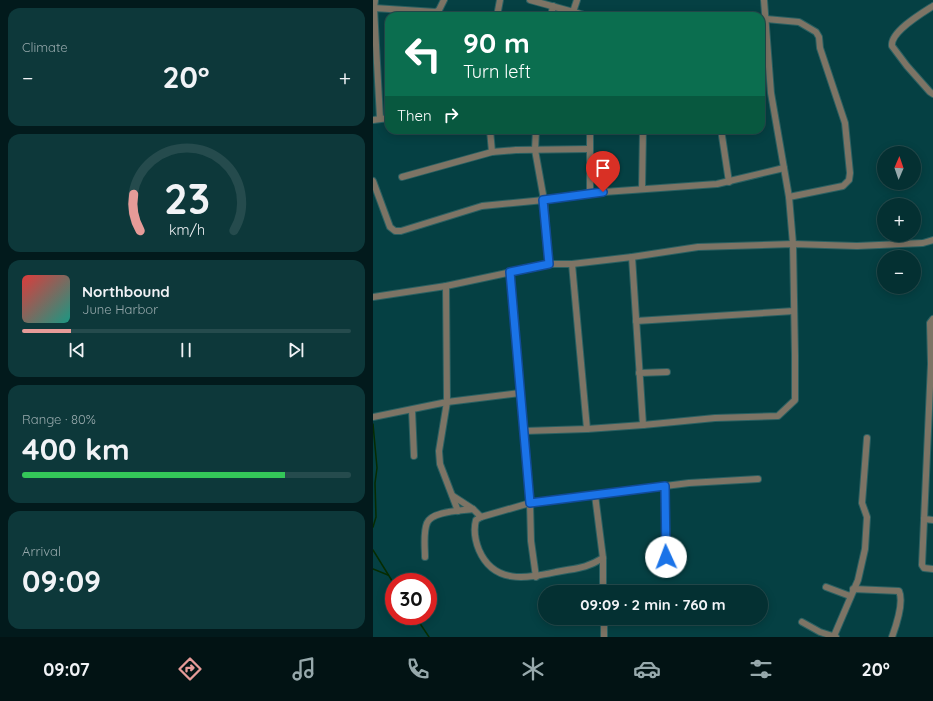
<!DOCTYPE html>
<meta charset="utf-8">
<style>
body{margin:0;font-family:Quicksand,sans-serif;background:#0d383a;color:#f1f3f6;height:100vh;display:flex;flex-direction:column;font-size:15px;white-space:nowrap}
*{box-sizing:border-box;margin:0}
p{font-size:13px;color:#97a9ac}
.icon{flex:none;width:22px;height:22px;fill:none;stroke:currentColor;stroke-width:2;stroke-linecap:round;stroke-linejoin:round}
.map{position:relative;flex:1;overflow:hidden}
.sheet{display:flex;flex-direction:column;gap:8px;padding:8px;background:#021a1c;width:373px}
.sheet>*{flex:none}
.banner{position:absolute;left:12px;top:12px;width:380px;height:122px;border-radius:12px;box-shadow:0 2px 10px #0003,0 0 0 1px #254b4d;background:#0b6e4f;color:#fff;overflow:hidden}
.needle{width:26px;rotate:2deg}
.tools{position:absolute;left:504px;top:146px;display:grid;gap:8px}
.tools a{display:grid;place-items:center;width:44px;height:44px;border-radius:50%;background:#043032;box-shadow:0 2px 10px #0003,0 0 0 1px #254b4d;font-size:20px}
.speed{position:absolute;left:12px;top:573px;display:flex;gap:8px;font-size:20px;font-weight:700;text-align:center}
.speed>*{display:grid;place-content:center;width:52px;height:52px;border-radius:50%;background:#043032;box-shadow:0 2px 10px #0003,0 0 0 1px #254b4d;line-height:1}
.speed .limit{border:6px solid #d22;background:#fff;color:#111}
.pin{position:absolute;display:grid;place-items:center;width:34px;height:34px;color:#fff;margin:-41px -17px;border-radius:50% 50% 50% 0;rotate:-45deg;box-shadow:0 0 4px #0007}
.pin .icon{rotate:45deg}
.me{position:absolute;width:44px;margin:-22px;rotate:358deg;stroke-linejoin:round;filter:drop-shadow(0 0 3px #0008)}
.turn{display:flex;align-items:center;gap:14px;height:84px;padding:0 12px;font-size:18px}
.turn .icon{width:52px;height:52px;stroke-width:2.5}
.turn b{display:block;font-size:28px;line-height:34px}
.then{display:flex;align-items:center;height:38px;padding:0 12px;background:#0003;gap:8px;font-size:15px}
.big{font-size:30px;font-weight:700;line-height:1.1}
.sheet .tile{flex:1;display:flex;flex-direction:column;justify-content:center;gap:6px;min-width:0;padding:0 14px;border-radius:12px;background:#0d383a}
.sheet .dial{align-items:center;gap:0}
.dial svg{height:104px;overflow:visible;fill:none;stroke:#254b4d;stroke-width:7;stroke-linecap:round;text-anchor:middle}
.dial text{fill:#f1f3f6;stroke:none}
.song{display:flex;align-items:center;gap:12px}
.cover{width:48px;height:48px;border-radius:6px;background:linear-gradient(135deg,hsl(0 70% 55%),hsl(170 70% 35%))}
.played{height:4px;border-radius:2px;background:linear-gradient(90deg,#e69b98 15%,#254b4d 15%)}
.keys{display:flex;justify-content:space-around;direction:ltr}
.heat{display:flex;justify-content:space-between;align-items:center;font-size:22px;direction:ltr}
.charge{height:6px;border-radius:3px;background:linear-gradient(90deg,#34c759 80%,#254b4d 0)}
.trip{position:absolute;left:165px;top:585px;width:230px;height:40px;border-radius:20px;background:#043032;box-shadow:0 2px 10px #0003,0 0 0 1px #254b4d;font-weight:700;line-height:40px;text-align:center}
.tabs{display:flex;height:64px;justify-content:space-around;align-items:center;background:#021314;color:#97a9ac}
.tabs .icon{width:28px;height:28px}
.tabs .active{color:#e69b98}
.tabs b{font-size:18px;color:#f1f3f6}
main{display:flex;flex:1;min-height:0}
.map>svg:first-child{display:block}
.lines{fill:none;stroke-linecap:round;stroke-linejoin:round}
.stream{stroke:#062c01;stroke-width:1.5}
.minor-casing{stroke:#2b6062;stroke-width:8}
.minor{stroke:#7d7465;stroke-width:6}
.route-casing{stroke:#114b97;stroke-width:10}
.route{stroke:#1a73e8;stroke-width:7}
</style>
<main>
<section class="sheet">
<div class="tile"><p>Climate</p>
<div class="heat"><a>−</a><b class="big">20°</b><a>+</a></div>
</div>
<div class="tile dial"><svg viewBox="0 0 100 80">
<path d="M14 69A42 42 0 1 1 86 69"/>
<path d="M14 69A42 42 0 0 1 9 41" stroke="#e69b98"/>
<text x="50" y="56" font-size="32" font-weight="700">23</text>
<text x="50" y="72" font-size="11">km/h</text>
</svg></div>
<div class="tile">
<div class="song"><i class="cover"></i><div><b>Northbound</b><p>June Harbor</p></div></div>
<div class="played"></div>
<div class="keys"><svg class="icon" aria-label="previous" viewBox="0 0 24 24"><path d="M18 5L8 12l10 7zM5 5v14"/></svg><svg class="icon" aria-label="pause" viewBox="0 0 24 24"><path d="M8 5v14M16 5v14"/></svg><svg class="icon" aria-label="next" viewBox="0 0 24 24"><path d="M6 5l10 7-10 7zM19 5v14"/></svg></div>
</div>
<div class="tile"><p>Range · 80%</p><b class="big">400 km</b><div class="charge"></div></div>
<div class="tile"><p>Arrival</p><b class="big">09:09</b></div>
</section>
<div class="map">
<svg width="560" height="637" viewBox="0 0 560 637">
<rect width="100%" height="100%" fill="#054043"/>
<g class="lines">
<g class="stream">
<path d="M 0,424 L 4,468 L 2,483 L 3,517 L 0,527"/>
<path d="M 0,550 L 21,584"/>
<path d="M 0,569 L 15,575"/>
<path d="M 42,616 L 56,637"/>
</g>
<defs>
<g id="minor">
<path d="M 2,0 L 1,8 L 7,118"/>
<path d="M 157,0 L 215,16"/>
<path d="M 560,6 C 549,13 517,32 519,46 L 534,66 L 557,92 L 560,94"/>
<path d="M 1,8 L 63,12 L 66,10 L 71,0"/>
<path d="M 200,12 L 204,0"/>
<path d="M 124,16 L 127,0"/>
<path d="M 178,16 L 180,6"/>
<path d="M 393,19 L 426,22 L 443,32 L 446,37 L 447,48 L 472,123 L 477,173 L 476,180 L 470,186 L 416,197"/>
<path d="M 0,120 L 16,118"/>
<path d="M 117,130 L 119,152"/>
<path d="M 163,130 L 162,150 L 171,200 L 176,264"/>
<path d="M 217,130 L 217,193"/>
<path d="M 349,136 L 356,182"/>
<path d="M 29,177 L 119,152 L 143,150 L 216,149"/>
<path d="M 0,181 L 17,227 L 22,231 L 28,231 L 109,206 L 171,200 L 217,193 L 344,184 L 411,168"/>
<path d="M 269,189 L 270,130"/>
<path d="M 259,257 L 270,425"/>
<path d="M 199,264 L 214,429"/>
<path d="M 137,272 L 157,503 L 158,541 L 163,577"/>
<path d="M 73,286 L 74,402 L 66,451 L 67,464 L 85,511"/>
<path d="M 0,297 L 73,286 L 176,264 L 199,264 L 259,257 L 325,247 L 420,244 L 484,246 L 550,243 L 560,240"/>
<path d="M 560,319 L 557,323 L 558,364 L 549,565 L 551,568 L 560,569"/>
<path d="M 263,321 L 421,311"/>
<path d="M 266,373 L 294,372"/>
<path d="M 39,410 L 41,456"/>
<path d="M 0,417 L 74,402 L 147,393"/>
<path d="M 151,431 L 214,429 L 270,425 L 342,418 L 405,416 L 422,400 L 422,355 L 420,244 L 416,197 L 398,93 L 391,0"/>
<path d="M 292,486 L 293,557 L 296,573"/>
<path d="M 222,495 L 230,558 L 230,592"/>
<path d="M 80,496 L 100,509"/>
<path d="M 108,517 L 103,520 C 100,531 102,540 106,550 C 121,585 154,578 183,572 C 203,568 212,569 230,558"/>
<path d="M 551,519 L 560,520"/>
<path d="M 52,557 C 52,547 50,533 54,523 C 59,511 88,511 100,509 L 108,517 L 157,503 L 316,483 L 385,479"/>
<path d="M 453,587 L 477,596"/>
<path d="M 480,589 L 526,591 C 531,602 523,626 519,637"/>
<path d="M 231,618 L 231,637"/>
<path d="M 429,622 L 447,632 L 463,637"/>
<path d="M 461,636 L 485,580 L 492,549 L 494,517 L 489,503 L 494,438"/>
</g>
</defs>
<use href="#minor" class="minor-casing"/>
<use href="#minor" class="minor"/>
</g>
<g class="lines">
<defs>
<path id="route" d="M 230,192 L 170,200 L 176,264 L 137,272 L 157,503 L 292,486 L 293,557"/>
</defs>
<use href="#route" class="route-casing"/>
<use href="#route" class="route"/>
</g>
</svg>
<div class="tools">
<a><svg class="needle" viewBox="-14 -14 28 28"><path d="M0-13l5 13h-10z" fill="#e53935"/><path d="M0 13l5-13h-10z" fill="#97a9ac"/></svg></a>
<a>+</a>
<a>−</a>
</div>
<div class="speed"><div class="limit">30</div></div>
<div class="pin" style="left:230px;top:192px;background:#d93025"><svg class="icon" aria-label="arrive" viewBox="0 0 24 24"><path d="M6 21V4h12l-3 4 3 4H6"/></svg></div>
<svg class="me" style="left:293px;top:557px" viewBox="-20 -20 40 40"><circle r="19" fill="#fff"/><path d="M0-13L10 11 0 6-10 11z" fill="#1a73e8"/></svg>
<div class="trip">09:09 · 2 min · 760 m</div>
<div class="banner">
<div class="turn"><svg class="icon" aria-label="left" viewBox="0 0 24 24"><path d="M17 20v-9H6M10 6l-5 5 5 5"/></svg><div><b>90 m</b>Turn left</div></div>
<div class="then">Then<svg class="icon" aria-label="right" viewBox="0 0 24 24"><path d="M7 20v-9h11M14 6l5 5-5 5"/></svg></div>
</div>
</div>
</main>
<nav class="tabs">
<b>09:07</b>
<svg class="icon active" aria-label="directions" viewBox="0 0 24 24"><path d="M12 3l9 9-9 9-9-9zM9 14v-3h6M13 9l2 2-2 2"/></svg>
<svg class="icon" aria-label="music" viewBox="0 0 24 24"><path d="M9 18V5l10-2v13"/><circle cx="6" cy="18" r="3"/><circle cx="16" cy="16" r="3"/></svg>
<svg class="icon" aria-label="phone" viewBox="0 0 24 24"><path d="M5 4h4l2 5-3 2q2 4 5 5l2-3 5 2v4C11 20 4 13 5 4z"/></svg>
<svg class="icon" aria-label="climate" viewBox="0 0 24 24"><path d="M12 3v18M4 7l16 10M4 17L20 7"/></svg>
<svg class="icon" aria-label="car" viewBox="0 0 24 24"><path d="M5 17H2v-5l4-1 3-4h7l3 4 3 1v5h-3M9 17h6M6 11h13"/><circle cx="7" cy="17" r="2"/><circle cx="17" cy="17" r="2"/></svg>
<svg class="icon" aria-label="filters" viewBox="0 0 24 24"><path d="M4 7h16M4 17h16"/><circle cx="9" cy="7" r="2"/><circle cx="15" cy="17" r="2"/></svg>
<b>20°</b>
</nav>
